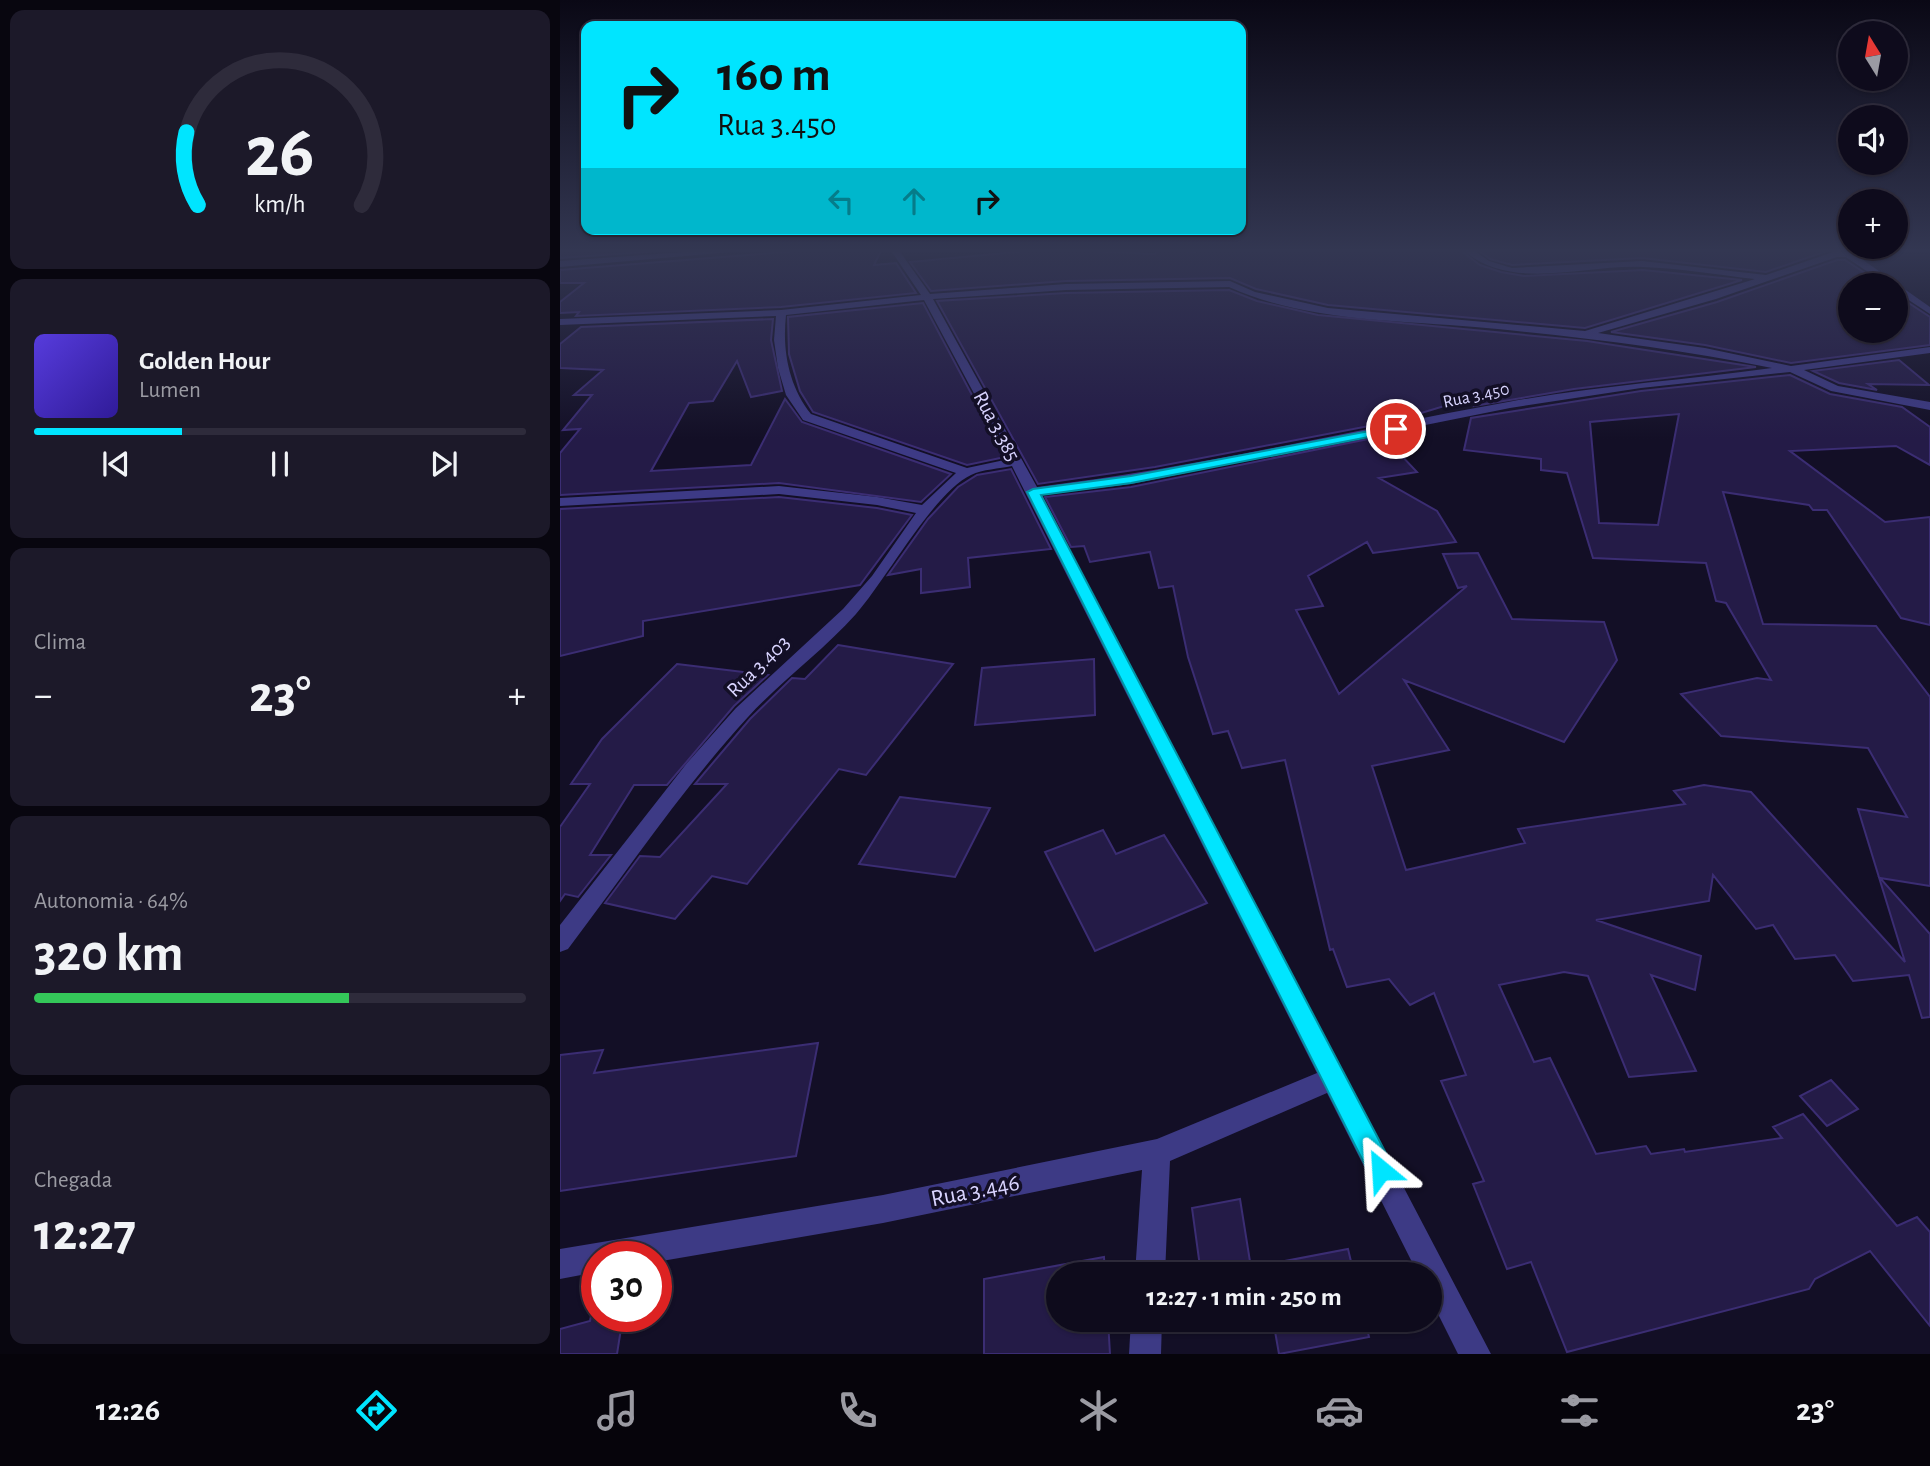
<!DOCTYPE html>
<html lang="pt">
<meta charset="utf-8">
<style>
body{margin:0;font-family:"Alegreya Sans",sans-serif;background:#1c1929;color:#f1f3f6;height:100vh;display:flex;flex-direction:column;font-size:26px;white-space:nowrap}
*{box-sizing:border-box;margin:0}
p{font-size:23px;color:#9b9ba3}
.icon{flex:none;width:38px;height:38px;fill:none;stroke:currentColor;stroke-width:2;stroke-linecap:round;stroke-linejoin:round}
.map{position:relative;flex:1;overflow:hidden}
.details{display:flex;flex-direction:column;gap:10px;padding:10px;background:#08060f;width:560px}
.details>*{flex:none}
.guide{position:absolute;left:21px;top:21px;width:665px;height:214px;border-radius:14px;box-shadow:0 2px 5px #0004,0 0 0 2px #2e2b3b;background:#00e5ff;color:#111;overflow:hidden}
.needle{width:46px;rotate:349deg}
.fabs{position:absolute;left:1278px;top:21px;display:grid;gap:14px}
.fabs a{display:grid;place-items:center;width:70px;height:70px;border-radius:50%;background:#0e0b1c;box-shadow:0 2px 5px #0004,0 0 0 2px #2e2b3b;font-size:35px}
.speed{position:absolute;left:21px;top:1241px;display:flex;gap:14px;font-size:35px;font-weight:700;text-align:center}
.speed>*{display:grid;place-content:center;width:91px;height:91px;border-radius:50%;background:#0e0b1c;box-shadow:0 2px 5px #0004,0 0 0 2px #2e2b3b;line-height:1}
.speed .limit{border:10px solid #d22;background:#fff;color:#111}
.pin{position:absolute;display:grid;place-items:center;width:60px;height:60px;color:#fff;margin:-30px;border:4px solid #fff;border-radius:50%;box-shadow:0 2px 7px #0007}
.me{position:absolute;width:77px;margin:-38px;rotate:333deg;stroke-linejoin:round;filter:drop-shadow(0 0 5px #0008)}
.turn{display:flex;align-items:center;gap:24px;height:147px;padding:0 21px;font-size:32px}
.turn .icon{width:91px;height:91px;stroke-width:2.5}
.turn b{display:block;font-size:49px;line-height:60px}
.lanes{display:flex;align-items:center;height:66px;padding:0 21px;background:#0003;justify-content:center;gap:35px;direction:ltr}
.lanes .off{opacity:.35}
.big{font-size:52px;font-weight:600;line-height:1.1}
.details .widget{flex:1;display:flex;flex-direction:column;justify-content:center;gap:10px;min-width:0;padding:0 24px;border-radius:14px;background:#1c1929}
.details .dial{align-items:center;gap:0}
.dial svg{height:182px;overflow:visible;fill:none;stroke:#2e2b3b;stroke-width:7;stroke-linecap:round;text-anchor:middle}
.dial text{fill:#f1f3f6;stroke:none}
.song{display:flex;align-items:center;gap:21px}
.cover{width:84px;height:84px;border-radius:10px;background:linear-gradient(135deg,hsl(250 70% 55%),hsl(250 70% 35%))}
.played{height:7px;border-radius:4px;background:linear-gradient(90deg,#00e5ff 30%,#2e2b3b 30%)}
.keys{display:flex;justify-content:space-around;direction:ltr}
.heat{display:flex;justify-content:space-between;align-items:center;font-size:38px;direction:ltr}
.charge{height:10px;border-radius:5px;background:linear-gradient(90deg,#34c759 64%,#2e2b3b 0)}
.trip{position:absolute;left:486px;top:1262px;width:396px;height:70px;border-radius:35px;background:#0e0b1c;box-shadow:0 2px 5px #0004,0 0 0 2px #2e2b3b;font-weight:600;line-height:70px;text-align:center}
.tabs{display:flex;height:112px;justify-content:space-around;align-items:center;background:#06040b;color:#9b9ba3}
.tabs .icon{width:49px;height:49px}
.tabs .current{color:#00e5ff}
.tabs b{font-size:32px;color:#f1f3f6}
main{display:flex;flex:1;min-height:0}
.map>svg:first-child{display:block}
.building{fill:#241b47;stroke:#3b2d73;stroke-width:2;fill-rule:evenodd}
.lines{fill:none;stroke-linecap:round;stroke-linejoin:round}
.street{fill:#3d3a85;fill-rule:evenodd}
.route{fill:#00e5ff;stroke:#0095a6;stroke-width:2}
.labels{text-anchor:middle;stroke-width:7;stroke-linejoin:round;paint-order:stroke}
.far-street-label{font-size:18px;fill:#d9d4ff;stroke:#130f26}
.street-label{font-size:21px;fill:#d9d4ff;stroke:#130f26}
.near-street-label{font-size:24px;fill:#d9d4ff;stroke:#130f26}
</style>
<main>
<section class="details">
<div class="widget dial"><svg viewBox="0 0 100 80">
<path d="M14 69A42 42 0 1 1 86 69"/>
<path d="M14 69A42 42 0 0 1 9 37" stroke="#00e5ff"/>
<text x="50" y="56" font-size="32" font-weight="700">26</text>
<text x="50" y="72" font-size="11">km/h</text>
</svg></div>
<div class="widget">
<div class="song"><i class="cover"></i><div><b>Golden Hour</b><p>Lumen</p></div></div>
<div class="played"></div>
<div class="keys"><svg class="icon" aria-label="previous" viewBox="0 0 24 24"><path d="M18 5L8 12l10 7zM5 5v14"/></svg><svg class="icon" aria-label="pause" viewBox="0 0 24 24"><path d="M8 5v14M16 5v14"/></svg><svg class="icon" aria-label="next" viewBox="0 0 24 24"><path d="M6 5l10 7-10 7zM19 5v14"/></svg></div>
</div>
<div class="widget"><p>Clima</p>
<div class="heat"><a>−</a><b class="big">23°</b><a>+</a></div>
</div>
<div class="widget"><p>Autonomia · 64%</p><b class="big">320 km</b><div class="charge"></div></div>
<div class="widget"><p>Chegada</p><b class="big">12:27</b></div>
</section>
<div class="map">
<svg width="1370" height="1354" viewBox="0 0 1370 1354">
<rect width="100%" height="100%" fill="#130f26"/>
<g class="building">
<path d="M 37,249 L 128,249 L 0,258 L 0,251 Z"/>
<path d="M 262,249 L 322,249 L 314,265 L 336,263 L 356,293 L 221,307 L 16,316 L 19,312 L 0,313 L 0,302 L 24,283 L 0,283 L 0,270 Z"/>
<path d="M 487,249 L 595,254 L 600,249 L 635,252 L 636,249 L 899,249 L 920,265 L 941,272 L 964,276 L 1083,270 L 1182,280 L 1025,328 L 768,305 L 696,289 L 670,278 L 506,281 L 371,291 L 350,262 Z"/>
<path d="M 917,249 L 1254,249 L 1264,252 L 1206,272 L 1082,258 L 952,265 L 930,259 Z"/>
<path d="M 1277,260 L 1285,260 L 1323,285 L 1290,285 L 1290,331 L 1335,331 L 1335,294 L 1370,317 L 1370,345 L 1231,363 L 1145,345 L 1051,332 L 1157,302 Z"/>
<path d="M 669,290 L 697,301 L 758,315 L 1027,341 L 1196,367 L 1014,389 L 914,406 L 917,396 L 835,421 L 595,467 L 478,484 L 377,301 L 506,293 Z"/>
<path d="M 363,303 L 445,457 L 407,465 L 253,412 L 240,391 L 229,354 L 228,317 Z"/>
<path d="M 213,319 L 211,340 L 222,391 L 191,397 L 177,361 L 153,401 L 129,403 L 91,471 L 191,465 L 225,399 L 242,422 L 391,474 L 361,502 L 219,483 L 0,495 L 0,453 L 20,429 L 3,430 L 32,395 L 14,395 L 43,370 L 0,368 L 0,344 L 21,327 Z"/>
<path d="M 1339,360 L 1369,385 L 1308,384 L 1317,390 L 1279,383 L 1253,371 Z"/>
<path d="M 1230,375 L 1270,394 L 1342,407 L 1370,427 L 1370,465 L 1336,446 L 1230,451 L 1325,522 L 1370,517 L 1370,625 L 1341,618 L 1267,510 L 1253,510 L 1249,505 L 1163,492 L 1203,624 L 1316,626 L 1370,697 L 1370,886 L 1320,878 L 1370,934 L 1370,1017 L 1362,1018 L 1349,975 L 1293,981 L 1275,955 L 1235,959 L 1213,925 L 1196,929 L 1153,875 L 1149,901 L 1036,920 L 1141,956 L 1135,990 L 1091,975 L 1136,1071 L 1069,1077 L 1028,976 L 1004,972 L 939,985 L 974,1062 L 990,1058 L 1036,1154 L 1086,1146 L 1091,1154 L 1124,1149 L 1125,1152 L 1222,1138 L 1213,1127 L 1243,1114 L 1337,1226 L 1357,1217 L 1370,1232 L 1370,1326 L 1310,1251 L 1255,1279 L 1249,1289 L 1007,1352 L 971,1262 L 947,1269 L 913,1184 L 924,1181 L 881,1081 L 906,1075 L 874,993 L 850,1005 L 829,979 L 787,987 L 773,949 L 770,950 L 725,760 L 682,768 L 668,731 L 653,734 L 628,657 L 613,586 L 599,588 L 590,552 L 530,562 L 524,546 L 511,547 L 485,497 L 571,487 L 823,436 L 857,472 L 819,478 L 877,511 L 896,542 L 813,553 L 807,542 L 748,576 L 763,606 L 736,610 L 779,694 L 907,586 L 898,588 L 883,554 L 918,553 L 952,619 L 1044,622 L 1057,660 L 1004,742 L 844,680 L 889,750 L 812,766 L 846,870 L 965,843 L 958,829 L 1125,804 L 1114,791 L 1144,785 L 1191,792 L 1345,962 L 1298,809 L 1347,817 L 1308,748 L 1161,736 L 1121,694 L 1197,678 L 1211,680 L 1166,603 L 1156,601 L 1146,563 L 1033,558 L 1007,473 L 981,470 L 981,459 L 904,450 L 911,418 L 1081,391 ZM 1119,414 L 1098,525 L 1039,523 L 1030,422 Z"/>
<path d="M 451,469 L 491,549 L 408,558 L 410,587 L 361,593 L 361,569 L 328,575 L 368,519 L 398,487 L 417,475 Z"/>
<path d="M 219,497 L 317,508 L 352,515 L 300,585 L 83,621 L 83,636 L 0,656 L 0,509 Z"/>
<path d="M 278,645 L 393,664 L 306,775 L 279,769 L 187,884 L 152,876 L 115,919 L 45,903 L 80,856 L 100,857 L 167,784 L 135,784 L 190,719 L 232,678 L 245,679 Z"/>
<path d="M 534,659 L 535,715 L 415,725 L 422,668 Z"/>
<path d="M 117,664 L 208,675 L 174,706 L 107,785 L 74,785 L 30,855 L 51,855 L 18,897 L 5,894 L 0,901 L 0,827 L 30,784 L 11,784 L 42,739 Z"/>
<path d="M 340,797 L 430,808 L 395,877 L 299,864 Z"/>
<path d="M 543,830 L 556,854 L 604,835 L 647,903 L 535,951 L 485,852 Z"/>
<path d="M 258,1043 L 236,1156 L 0,1191 L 0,1055 L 43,1050 L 34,1073 Z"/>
<path d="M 1271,1080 L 1298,1109 L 1267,1126 L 1240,1096 Z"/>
<path d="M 680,1199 L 692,1274 L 641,1274 L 632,1208 Z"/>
<path d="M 788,1249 L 794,1274 L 705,1274 L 704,1265 Z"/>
<path d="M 544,1257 L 545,1274 L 499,1274 L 499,1320 L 548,1320 L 550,1354 L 424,1354 L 424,1279 Z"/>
<path d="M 31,1316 L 63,1316 L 57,1354 L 0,1354 L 0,1329 L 30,1321 Z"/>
<path d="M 713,1320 L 805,1320 L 809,1337 L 719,1354 Z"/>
</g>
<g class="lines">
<g class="street">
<path d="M 166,249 L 205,249 L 0,267 L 0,261 Z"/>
<path d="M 330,249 L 338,249 L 370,294 L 506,284 L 670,281 L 695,292 L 768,308 L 1025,331 L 1195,279 C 1158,275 1120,268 1083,267 C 1024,264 950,293 902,249 L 912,249 L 929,261 L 952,268 L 1082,261 L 1206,275 L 1276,251 L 1330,249 L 1296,255 L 1370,307 L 1370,314 L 1335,291 L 1335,285 L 1327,285 L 1286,257 L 1277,257 L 1156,299 L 1038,333 L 1145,348 L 1231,366 L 1370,347 L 1370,353 L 1244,370 L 1278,386 L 1370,402 L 1370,410 L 1271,391 L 1230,372 L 1081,388 L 950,408 L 571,484 L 481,495 L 931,1354 L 898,1354 L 870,1298 L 870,1274 L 858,1274 L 767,1093 L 610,1161 L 605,1274 L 575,1274 L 582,1170 L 323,1223 L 96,1262 L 96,1256 L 37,1256 L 37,1272 L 0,1279 L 0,1249 L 323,1195 L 597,1139 L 757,1073 L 452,466 C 439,469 423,469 411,475 C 374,492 326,580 296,614 C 263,651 221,681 188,717 C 122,789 67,871 8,949 L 0,952 L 0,925 L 127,763 L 176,708 L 283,609 L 312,576 L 356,513 L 317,505 L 219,494 L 0,506 L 0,498 L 219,486 L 317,497 L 362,505 L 396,473 L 243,420 L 226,395 L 218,368 L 214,340 L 216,316 L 0,325 L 0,319 L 221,310 L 361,295 ZM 669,287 C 744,321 834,320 915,327 C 1015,336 1114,348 1212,368 C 1124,380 1036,386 948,402 C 791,430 636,468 477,487 L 373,299 L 506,290 ZM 364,300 L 449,459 L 407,468 L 251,414 C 229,386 222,351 226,315 Z"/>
<path d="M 571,1320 L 602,1320 L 601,1354 L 569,1354 Z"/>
</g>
</g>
<linearGradient id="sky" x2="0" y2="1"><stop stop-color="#0a0815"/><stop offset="0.57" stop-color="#333752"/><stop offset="1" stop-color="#333752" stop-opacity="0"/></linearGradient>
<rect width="1370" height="439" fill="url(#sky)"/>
<path class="route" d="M 836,426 L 840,427 L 840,431 L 571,483 L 481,495 L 830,1161 L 834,1170 L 830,1179 L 821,1183 L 812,1179 L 467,492 L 473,489 L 571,476 Z"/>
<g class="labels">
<g class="far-street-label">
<text transform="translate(916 395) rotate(-12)" y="6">Rua 3.450</text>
</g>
<g class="street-label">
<text transform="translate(437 426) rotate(62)" y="7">Rua 3.385</text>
<text transform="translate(198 666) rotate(-44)" y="7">Rua 3.403</text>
</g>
<g class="near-street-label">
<text transform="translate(415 1190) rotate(-11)" y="8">Rua 3.446</text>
</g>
</g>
</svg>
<div class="fabs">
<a><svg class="needle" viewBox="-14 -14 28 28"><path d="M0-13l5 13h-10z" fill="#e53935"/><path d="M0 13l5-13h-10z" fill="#9b9ba3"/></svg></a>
<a><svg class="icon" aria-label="sound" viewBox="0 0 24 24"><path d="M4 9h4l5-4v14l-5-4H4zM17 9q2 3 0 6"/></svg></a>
<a>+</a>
<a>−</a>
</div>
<div class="speed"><div class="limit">30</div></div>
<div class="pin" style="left:836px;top:429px;background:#d93025"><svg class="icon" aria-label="arrive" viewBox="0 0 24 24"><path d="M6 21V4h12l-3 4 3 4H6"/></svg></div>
<svg class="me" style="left:821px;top:1170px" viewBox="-20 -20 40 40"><path d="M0-17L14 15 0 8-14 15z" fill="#00e5ff" stroke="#fff" stroke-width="4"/></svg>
<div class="trip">12:27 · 1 min · 250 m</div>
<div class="guide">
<div class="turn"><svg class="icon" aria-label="right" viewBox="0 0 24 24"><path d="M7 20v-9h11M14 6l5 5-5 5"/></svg><div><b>160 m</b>Rua 3.450</div></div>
<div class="lanes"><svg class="icon off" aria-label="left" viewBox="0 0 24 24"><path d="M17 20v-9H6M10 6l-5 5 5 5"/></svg><svg class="icon off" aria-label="ahead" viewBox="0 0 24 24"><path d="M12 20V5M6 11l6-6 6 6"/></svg><svg class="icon" aria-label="right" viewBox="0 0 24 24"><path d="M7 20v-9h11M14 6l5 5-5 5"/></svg></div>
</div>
</div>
</main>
<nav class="tabs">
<b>12:26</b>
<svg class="icon current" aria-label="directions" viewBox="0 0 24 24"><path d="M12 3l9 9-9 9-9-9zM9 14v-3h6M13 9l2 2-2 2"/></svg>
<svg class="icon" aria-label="music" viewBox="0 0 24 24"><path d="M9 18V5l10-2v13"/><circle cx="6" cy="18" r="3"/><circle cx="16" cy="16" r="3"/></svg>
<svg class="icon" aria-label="phone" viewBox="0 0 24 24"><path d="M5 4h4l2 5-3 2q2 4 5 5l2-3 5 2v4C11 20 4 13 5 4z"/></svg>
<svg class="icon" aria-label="climate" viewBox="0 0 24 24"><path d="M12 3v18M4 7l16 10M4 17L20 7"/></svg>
<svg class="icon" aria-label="car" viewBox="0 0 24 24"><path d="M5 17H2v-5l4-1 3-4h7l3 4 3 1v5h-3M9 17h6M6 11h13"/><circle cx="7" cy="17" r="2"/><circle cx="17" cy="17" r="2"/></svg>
<svg class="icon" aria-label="filters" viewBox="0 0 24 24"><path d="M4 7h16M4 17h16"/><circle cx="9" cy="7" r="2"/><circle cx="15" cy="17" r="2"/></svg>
<b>23°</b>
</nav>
